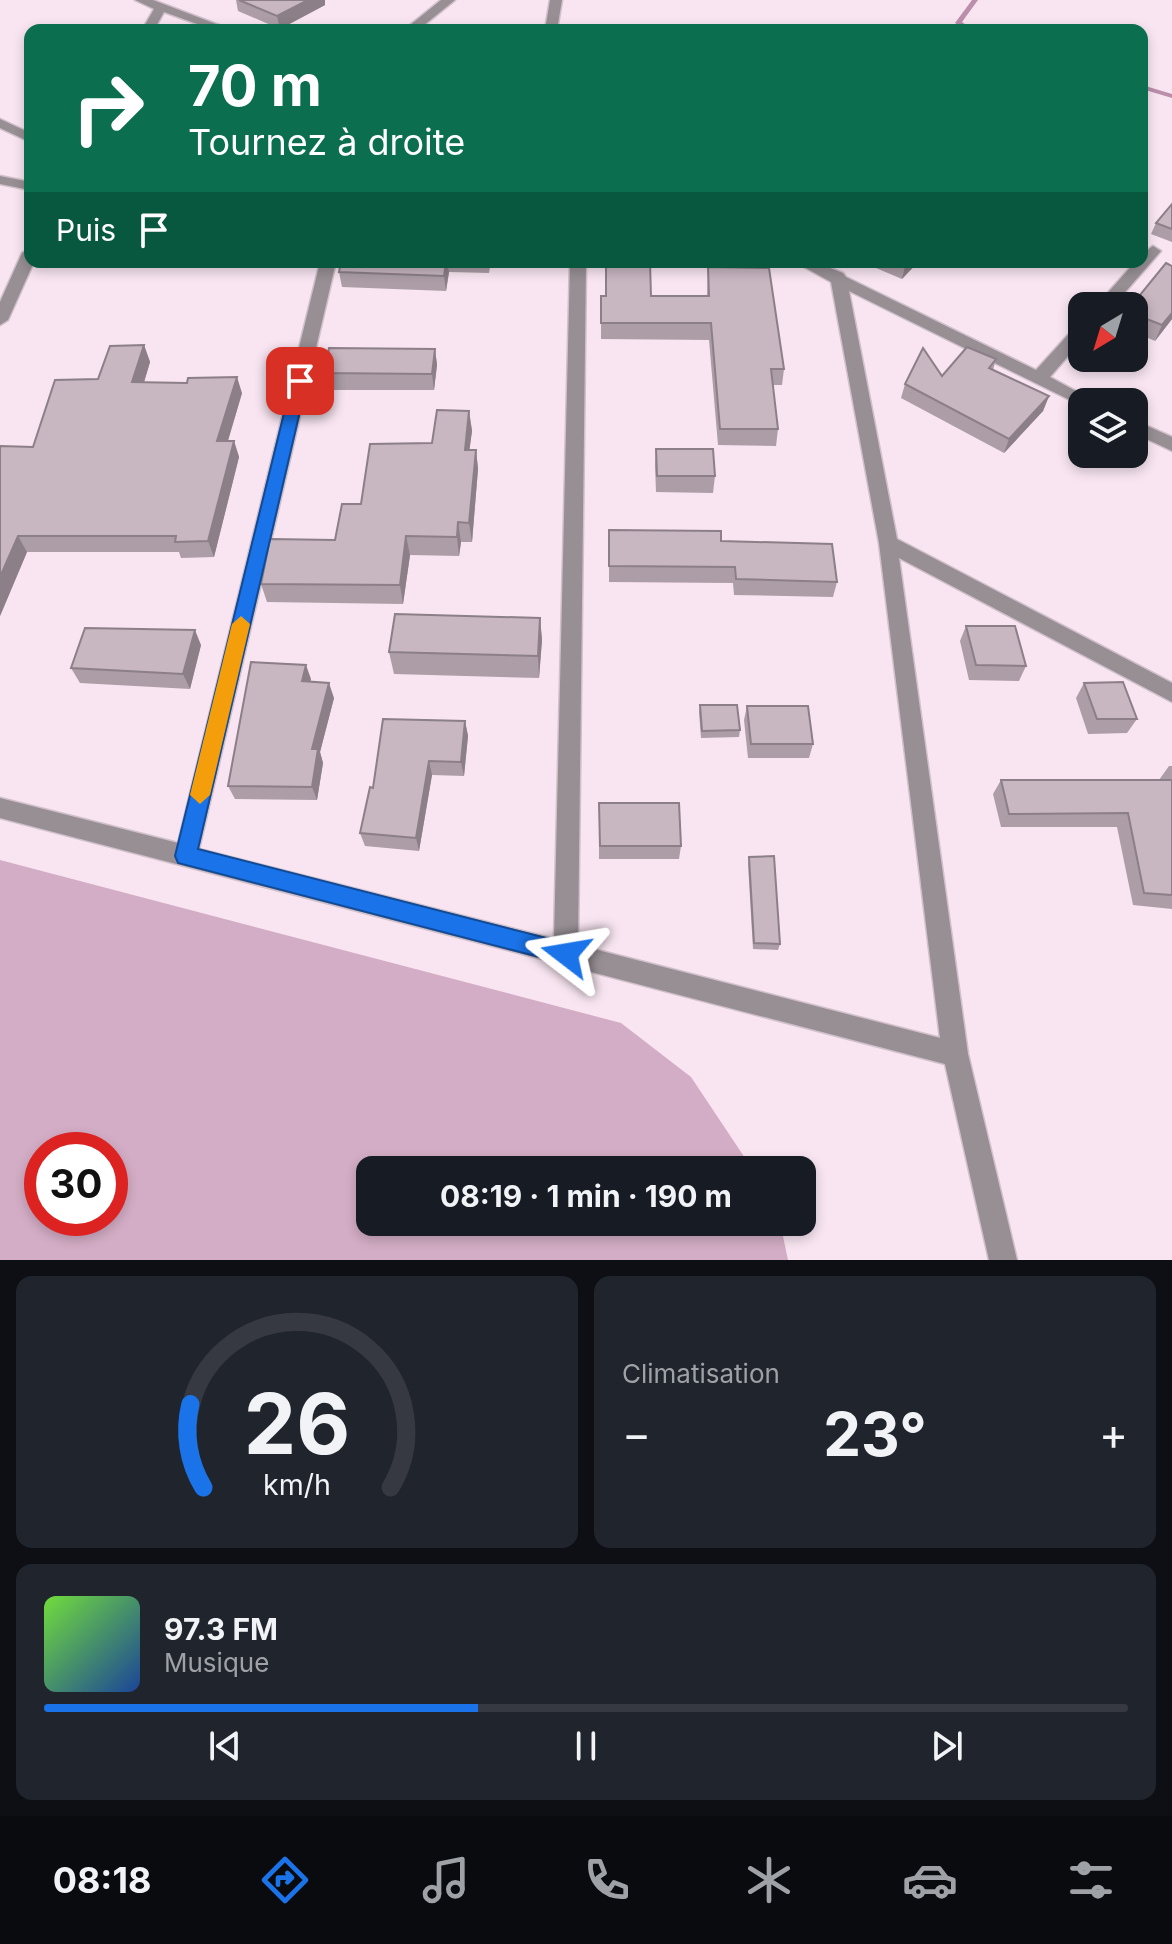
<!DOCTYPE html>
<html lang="fr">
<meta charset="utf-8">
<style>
body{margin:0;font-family:Inter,sans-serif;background:#20242c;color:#f1f3f6;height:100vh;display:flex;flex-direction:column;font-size:30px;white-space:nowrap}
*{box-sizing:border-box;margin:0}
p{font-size:26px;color:#9ea1a6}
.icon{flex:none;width:44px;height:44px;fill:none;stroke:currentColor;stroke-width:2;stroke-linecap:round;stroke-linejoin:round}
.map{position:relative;height:1260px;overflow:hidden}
.drawer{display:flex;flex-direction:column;gap:16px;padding:16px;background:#0d0f14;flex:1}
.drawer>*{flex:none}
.banner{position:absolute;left:24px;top:24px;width:1124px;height:244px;border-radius:16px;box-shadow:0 4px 12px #0003;background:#0b6e4f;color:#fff;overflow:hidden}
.needle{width:52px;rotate:218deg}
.buttons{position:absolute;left:1068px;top:292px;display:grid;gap:16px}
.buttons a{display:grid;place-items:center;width:80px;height:80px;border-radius:16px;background:#171b24;box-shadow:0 4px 12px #0003;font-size:40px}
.speed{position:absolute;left:24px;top:1132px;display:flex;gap:16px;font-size:40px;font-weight:700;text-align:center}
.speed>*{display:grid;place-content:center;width:104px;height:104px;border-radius:50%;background:#171b24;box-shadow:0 4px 12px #0003;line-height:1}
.speed .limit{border:12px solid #d22;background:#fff;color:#111}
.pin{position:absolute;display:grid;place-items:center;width:68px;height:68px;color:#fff;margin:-34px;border-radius:16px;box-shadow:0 4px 12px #0006}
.me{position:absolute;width:88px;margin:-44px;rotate:284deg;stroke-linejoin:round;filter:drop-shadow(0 0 6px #0008)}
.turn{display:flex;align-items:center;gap:28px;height:168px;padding:0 32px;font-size:36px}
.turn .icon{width:104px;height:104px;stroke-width:2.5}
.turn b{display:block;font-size:56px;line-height:68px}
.then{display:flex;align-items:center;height:76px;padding:0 32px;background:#0003;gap:16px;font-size:30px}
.big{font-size:60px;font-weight:700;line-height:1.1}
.drawer .tile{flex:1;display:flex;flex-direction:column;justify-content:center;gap:12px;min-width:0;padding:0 28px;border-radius:16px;background:#20242c}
.drawer .dial{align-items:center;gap:0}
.dial svg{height:208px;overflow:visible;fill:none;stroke:#363941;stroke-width:7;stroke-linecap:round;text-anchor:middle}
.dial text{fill:#f1f3f6;stroke:none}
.song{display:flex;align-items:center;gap:24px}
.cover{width:96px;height:96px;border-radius:12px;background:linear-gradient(135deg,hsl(100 70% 55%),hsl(220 70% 35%))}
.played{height:8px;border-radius:4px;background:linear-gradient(90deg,#1a73e8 40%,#363941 40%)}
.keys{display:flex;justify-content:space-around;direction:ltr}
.heat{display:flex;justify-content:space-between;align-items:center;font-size:44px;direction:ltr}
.drawer .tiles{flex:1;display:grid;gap:16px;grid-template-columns:1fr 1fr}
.tile:last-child{grid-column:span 2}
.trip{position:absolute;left:356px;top:1156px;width:460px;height:80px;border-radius:16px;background:#171b24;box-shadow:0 4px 12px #0003;font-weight:700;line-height:80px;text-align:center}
.tab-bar{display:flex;height:128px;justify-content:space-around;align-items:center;background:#090b0e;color:#9ea1a6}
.tab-bar .icon{width:56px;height:56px}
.tab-bar .selected{color:#1a73e8}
.tab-bar b{font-size:36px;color:#f1f3f6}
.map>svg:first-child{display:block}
.green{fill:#d3adc5;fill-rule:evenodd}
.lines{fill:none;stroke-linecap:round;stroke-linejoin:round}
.stream{fill:#bb8eab;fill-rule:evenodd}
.minor-casing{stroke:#d1c0cb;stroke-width:3}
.minor{fill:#978f94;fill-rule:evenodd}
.wall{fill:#ac9da6}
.shaded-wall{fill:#8c7f87}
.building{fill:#c8b6c1;stroke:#8c7f87;stroke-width:2}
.route{fill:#1a73e8;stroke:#114b97;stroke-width:2}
.slow{fill:#f59e0b}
</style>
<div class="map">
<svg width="1172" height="1260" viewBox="0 0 1172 1260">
<rect width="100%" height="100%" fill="#f8e5f1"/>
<path class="green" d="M 0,860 L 621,1023 L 691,1077 L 753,1170 L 370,1170 L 370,1222 L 780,1222 L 788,1260 L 0,1260 ZM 42,1150 L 110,1150 L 110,1218 L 42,1218 Z"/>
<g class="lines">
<g class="stream">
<path d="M 972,0 L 978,0 L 962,22 L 973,30 L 966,30 L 955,23 Z"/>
<path d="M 1142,85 L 1172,94 L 1172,98 L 1142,89 Z"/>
</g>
<defs>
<g id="minor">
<path d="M 135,0 L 153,0 L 232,30 L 214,30 L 164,12 L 154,30 L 142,30 L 154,9 Z"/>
<path d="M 441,0 L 455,0 L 418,30 L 404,30 Z"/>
<path d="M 550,0 L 562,0 L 557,30 L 545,30 Z"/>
<path d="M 0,119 L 30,133 L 30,142 L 0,128 Z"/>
<path d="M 0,176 L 30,182 L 30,190 L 0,184 Z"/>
<path d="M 1153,246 L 1161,251 L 1113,306 L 1096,306 L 1135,262 L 1142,262 L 1142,254 Z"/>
<path d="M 30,248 L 30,262 L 34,262 L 8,320 L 0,325 L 0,302 L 22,253 Z"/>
<path d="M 320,262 L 336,262 L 199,849 L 554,939 L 570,262 L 586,262 L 578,945 L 940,1038 L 879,543 L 831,282 L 795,262 L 815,262 L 843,273 L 846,277 L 1036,370 L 1076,326 L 1082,325 L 1082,340 L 1050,377 L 1096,402 L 1082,402 L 1082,406 L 849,291 L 897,539 L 1172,683 L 1172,702 L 899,558 L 968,1054 L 1017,1260 L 989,1260 L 945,1064 L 0,818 L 0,798 L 178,843 Z"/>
<path d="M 1134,420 L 1172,437 L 1172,451 L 1134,433 Z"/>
</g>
</defs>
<use href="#minor" class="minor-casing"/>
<use href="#minor" class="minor"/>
</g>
<g class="wall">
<path d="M 236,0 L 325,0 L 325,5 L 280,29 L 238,11 Z"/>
<path d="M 1172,204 L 1172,242 L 1151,234 L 1156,223 Z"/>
<path d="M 341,262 L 491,262 L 489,273 L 449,272 L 446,291 L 342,287 L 339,272 Z"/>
<path d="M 877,262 L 918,262 L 902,279 L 876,268 Z"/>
<path d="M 1172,266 L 1172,319 L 1155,341 L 1134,332 L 1134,306 Z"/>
<path d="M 708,267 L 784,369 L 782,385 L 773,385 L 778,429 L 776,446 L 718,445 L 709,340 L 601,339 L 601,296 L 707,296 Z"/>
<path d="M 144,345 L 150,362 L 144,382 L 242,393 L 228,441 L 234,441 L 239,457 L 214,557 L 181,558 L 179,552 L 27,552 L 0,616 L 33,447 L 98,379 Z"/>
<path d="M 435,349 L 437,365 L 434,390 L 328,390 L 324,373 Z"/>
<path d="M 996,359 L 993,370 L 1049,396 L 1043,411 L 1004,453 L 901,398 L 905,384 L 942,376 Z"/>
<path d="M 469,411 L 472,431 L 469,450 L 476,450 L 478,469 L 472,542 L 461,542 L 459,556 L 410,555 L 403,604 L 267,602 L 261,584 L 335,540 L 432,443 Z"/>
<path d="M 656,449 L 715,476 L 713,493 L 656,492 L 655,465 Z"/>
<path d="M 609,530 L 721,541 L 837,582 L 833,597 L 734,595 L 733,583 L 609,582 Z"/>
<path d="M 540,618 L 542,640 L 539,678 L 394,674 L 389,652 Z"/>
<path d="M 966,626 L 1026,666 L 1019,681 L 969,680 L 960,641 Z"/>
<path d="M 201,645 L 190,689 L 80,683 L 71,668 Z"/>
<path d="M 311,679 L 310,682 L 334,698 L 320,752 L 323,763 L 317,800 L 235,799 L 228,786 Z"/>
<path d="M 1084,683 L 1137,719 L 1127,733 L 1088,734 L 1076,698 Z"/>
<path d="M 700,705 L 740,730 L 739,737 L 701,738 L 699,712 Z"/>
<path d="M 747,706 L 813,744 L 809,758 L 748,758 L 744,720 Z"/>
<path d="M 465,721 L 468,736 L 464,776 L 432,775 L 419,851 L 365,846 L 360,833 L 373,788 Z"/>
<path d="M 1169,766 L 1172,766 L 1172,909 L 1133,905 L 1117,827 L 1001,827 L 993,794 L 1001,780 L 1159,780 Z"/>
<path d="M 599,803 L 681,846 L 679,859 L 599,859 Z"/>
<path d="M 749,857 L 780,944 L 778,950 L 753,949 L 748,864 Z"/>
</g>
<g class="shaded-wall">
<path d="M 308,0 L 325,0 L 325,5 L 280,29 L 277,16 Z"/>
<path d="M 446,262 L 447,262 L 449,272 L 446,291 L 444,276 Z"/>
<path d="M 906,262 L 918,262 L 902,279 Z"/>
<path d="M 1172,313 L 1172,319 L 1155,341 L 1162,325 Z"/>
<path d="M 144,345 L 150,362 L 139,399 L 132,382 Z"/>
<path d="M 435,349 L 437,365 L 434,390 L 432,374 Z"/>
<path d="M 237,377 L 242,393 L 223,457 L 217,441 Z"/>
<path d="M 1049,396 L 1043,411 L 1004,453 L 1009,439 Z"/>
<path d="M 469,411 L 472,431 L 467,469 L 465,450 Z"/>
<path d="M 234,441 L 239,457 L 214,557 L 208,541 Z"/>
<path d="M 476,450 L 478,469 L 472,542 L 469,523 Z"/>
<path d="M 458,522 L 461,542 L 459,556 L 457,537 Z"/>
<path d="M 18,536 L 27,552 L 0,616 L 0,577 Z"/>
<path d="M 406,536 L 410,555 L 403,604 L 400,585 Z"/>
<path d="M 540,618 L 542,640 L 539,678 L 538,656 Z"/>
<path d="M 195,630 L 201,645 L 190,689 L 183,674 Z"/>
<path d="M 306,665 L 311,679 L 307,696 L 302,681 Z"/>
<path d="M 329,683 L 334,698 L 320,752 L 323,763 L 317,800 L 312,787 L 312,749 Z"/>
<path d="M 465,721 L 468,736 L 464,776 L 461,762 Z"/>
<path d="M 429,761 L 432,775 L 419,851 L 416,838 Z"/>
</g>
<g class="building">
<path d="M 239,0 L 308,0 L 277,16 Z"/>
<path d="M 1172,204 L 1172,229 L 1156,223 Z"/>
<path d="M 341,262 L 446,262 L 444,276 L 339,272 Z"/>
<path d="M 606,262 L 650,262 L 651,296 L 709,296 L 708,267 L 769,268 L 784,369 L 771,369 L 778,429 L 720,429 L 711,323 L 601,323 L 601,296 L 606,296 Z"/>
<path d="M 1166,263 L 1172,266 L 1172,313 L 1162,325 L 1134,314 L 1134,306 L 1131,306 Z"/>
<path d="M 144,345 L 132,382 L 187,383 L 188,378 L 237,377 L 217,441 L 234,441 L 208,541 L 175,542 L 176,536 L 18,536 L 0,577 L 0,446 L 33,447 L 55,380 L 98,379 L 110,346 Z"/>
<path d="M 967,347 L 996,359 L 989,368 L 1049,396 L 1009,439 L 905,384 L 923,348 L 942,376 Z"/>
<path d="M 329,348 L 435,349 L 432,374 L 324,373 Z"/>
<path d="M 437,410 L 469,411 L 465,450 L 476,450 L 469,523 L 458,522 L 457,537 L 406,536 L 400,585 L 261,584 L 270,539 L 335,540 L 342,504 L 361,504 L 370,444 L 432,443 Z"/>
<path d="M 656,449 L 713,449 L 715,476 L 657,476 Z"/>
<path d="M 609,530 L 721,531 L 721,541 L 832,544 L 837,582 L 736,579 L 735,567 L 609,566 Z"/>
<path d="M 395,614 L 540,618 L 538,656 L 389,652 Z"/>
<path d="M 966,626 L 1015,626 L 1026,666 L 976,665 Z"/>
<path d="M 85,628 L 195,630 L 183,674 L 71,668 Z"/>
<path d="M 251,662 L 306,665 L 302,681 L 329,683 L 312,749 L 318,749 L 312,787 L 228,786 Z"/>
<path d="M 1123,682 L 1137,719 L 1097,719 L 1084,683 Z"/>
<path d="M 700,705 L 737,705 L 740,730 L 702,731 Z"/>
<path d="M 747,706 L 808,706 L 813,744 L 751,744 Z"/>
<path d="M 383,719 L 465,721 L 461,762 L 429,761 L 416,838 L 360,833 L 370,787 L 373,788 Z"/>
<path d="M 1001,780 L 1172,780 L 1172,895 L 1144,893 L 1128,813 L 1009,814 Z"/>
<path d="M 599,803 L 679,803 L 681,846 L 600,846 Z"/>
<path d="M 774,856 L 780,944 L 754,943 L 749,857 Z"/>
</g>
<path class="route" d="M 300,376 L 307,381 L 198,849 L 566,943 L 574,946 L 577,954 L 574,961 L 566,964 L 178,863 L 175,856 L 292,381 Z"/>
<path class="slow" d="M 241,616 L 250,624 L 210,795 L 200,804 L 190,795 L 232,624 Z"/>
</svg>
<div class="buttons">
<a><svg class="needle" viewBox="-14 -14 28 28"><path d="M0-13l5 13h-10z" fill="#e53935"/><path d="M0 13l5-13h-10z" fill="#9ea1a6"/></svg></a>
<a><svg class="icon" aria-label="layers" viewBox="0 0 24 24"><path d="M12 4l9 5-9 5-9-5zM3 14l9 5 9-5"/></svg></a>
</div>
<div class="speed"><div class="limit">30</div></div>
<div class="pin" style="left:300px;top:381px;background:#d93025"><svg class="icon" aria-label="arrive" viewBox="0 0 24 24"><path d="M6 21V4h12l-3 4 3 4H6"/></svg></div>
<svg class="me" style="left:566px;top:954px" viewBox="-20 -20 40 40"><path d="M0-17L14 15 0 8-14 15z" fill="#1a73e8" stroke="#fff" stroke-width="4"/></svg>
<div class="trip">08:19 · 1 min · 190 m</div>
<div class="banner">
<div class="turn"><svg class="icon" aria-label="right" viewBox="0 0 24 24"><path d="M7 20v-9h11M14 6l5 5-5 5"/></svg><div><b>70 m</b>Tournez à droite</div></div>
<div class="then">Puis<svg class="icon" aria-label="arrive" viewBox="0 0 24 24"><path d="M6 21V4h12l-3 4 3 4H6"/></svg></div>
</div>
</div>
<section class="drawer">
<div class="tiles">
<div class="tile dial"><svg viewBox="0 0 100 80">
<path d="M14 69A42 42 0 1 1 86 69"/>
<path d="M14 69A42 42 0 0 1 9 37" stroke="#1a73e8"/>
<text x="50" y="56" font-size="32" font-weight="700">26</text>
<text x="50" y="72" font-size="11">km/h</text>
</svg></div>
<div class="tile"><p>Climatisation</p>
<div class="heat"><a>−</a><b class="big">23°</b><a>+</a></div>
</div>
<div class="tile">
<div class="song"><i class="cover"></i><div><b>97.3 FM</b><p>Musique</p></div></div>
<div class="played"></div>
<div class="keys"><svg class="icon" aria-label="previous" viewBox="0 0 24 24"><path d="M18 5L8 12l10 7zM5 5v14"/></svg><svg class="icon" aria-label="pause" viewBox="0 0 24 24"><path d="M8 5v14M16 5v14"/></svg><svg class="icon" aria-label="next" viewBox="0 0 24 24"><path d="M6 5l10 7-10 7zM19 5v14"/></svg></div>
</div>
</div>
</section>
<nav class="tab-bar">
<b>08:18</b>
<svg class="icon selected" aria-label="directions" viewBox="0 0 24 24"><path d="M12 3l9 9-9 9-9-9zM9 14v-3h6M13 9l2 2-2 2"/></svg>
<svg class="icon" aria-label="music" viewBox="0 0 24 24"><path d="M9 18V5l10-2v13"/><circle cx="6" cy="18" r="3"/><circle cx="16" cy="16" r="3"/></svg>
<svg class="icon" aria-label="phone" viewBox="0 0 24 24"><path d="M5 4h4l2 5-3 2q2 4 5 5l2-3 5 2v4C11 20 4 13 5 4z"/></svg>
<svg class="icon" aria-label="climate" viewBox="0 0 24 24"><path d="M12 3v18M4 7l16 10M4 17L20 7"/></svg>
<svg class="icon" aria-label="car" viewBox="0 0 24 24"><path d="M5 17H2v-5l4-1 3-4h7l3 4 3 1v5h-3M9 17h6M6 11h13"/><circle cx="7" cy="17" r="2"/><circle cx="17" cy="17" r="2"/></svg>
<svg class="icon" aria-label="filters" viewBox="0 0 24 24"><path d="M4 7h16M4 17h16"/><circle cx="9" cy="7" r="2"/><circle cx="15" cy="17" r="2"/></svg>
</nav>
